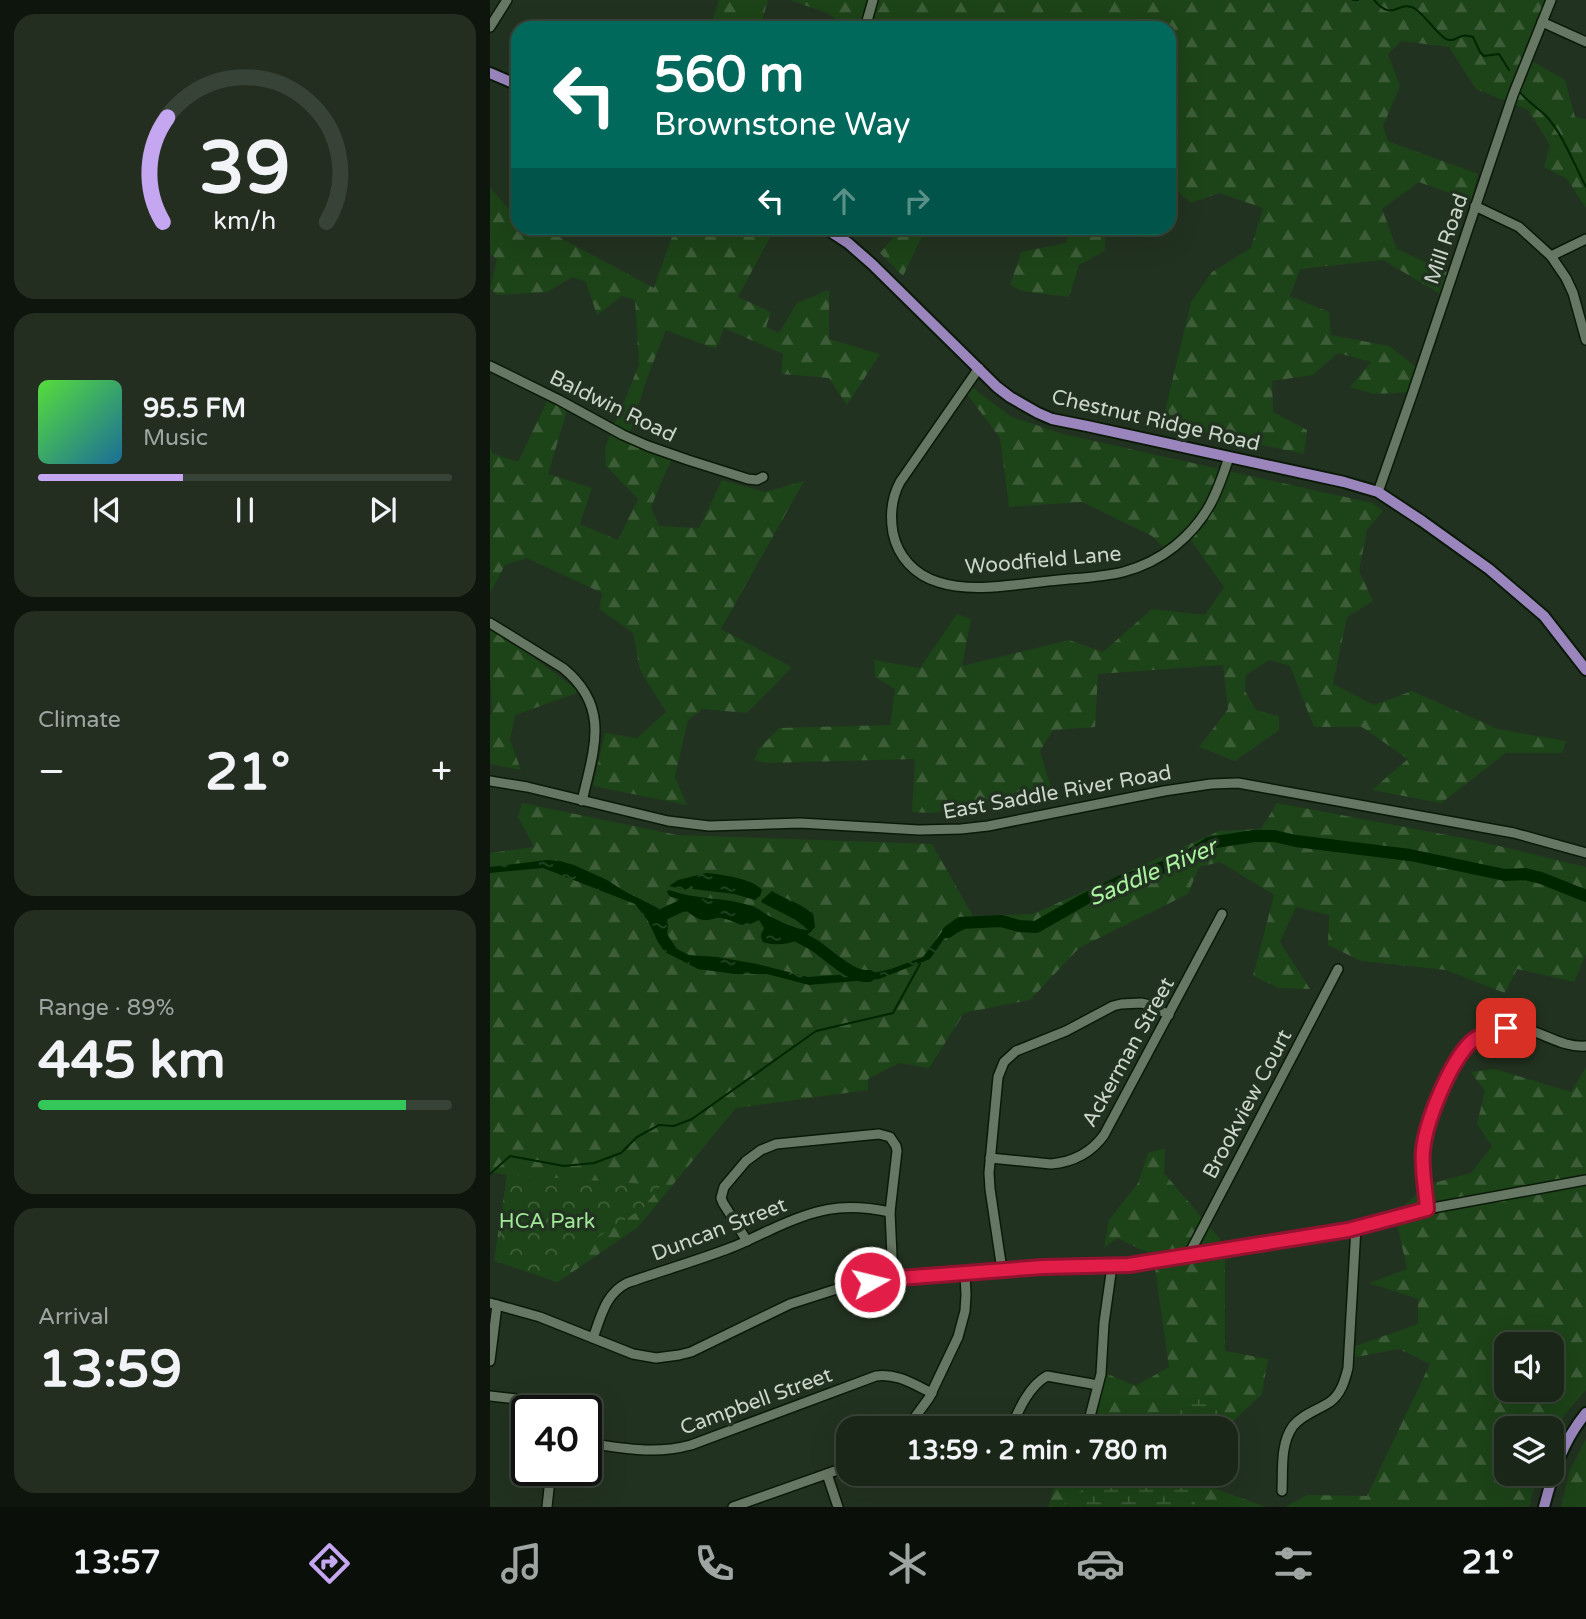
<!DOCTYPE html>
<meta charset="utf-8">
<style>
body{margin:0;font-family:"Varela Round",sans-serif;background:#232e21;color:#f1f3f6;height:100vh;display:flex;flex-direction:column;font-size:26px;white-space:nowrap}
*{box-sizing:border-box;margin:0}
p{font-size:23px;color:#9fa5a2}
.icon{flex:none;width:38px;height:38px;fill:none;stroke:currentColor;stroke-width:2;stroke-linecap:round;stroke-linejoin:round}
.map{position:relative;flex:1;overflow:hidden}
.sheet{display:flex;flex-direction:column;gap:14px;padding:14px;background:#0e150d;width:490px}
.sheet>*{flex:none}
.banner{position:absolute;left:21px;top:21px;width:665px;height:214px;border-radius:21px;box-shadow:0 7px 28px #0002,0 0 0 2px #384337;background:#00695c;color:#fff;overflow:hidden}
.controls{position:absolute;left:1004px;top:1332px;display:grid;gap:14px}
.controls a{display:grid;place-items:center;width:70px;height:70px;border-radius:14px;background:#1a2618;box-shadow:0 7px 28px #0002,0 0 0 2px #384337;font-size:35px}
.speed{position:absolute;left:21px;top:1395px;display:flex;gap:14px;font-size:35px;font-weight:700;text-align:center}
.speed>*{display:grid;place-content:center;width:91px;height:91px;border-radius:50%;background:#1a2618;box-shadow:0 7px 28px #0002,0 0 0 2px #384337;line-height:1}
.speed .limit{border:4px solid #111;border-radius:10px;background:#fff;color:#111}
.pin{position:absolute;display:grid;place-items:center;width:60px;height:60px;color:#fff;margin:-30px;border-radius:14px;box-shadow:0 4px 10px #0006}
.me{position:absolute;width:77px;margin:-38px;rotate:82deg;stroke-linejoin:round;filter:drop-shadow(0 0 5px #0008)}
.turn{display:flex;align-items:center;gap:24px;height:147px;padding:0 28px;font-size:32px}
.turn .icon{width:91px;height:91px;stroke-width:2.5}
.turn b{display:block;font-size:49px;line-height:60px}
.lanes{display:flex;align-items:center;height:66px;padding:0 28px;background:#0003;justify-content:center;gap:35px;direction:ltr}
.lanes .off{opacity:.35}
.big{font-size:52px;font-weight:800;line-height:1.1}
.sheet .widget{flex:1;display:flex;flex-direction:column;justify-content:center;gap:10px;min-width:0;padding:0 24px;border-radius:21px;background:#232e21}
.sheet .dial{align-items:center;gap:0}
.dial svg{height:182px;overflow:visible;fill:none;stroke:#384337;stroke-width:7;stroke-linecap:round;text-anchor:middle}
.dial text{fill:#f1f3f6;stroke:none}
.song{display:flex;align-items:center;gap:21px}
.cover{width:84px;height:84px;border-radius:10px;background:linear-gradient(135deg,hsl(110 70% 55%),hsl(200 70% 35%))}
.played{height:7px;border-radius:4px;background:linear-gradient(90deg,#c5a7f1 35%,#384337 35%)}
.keys{display:flex;justify-content:space-around;direction:ltr}
.heat{display:flex;justify-content:space-between;align-items:center;font-size:38px;direction:ltr}
.charge{height:10px;border-radius:5px;background:linear-gradient(90deg,#34c759 89%,#384337 0)}
.trip{position:absolute;left:346px;top:1416px;width:402px;height:70px;border-radius:21px;background:#1a2618;box-shadow:0 7px 28px #0002,0 0 0 2px #384337;font-weight:800;line-height:70px;text-align:center}
.menu{display:flex;height:112px;justify-content:space-around;align-items:center;background:#0a0f0a;color:#9fa5a2}
.menu .icon{width:49px;height:49px}
.menu .active{color:#c5a7f1}
.menu b{font-size:32px;color:#f1f3f6}
main{display:flex;flex:1;min-height:0}
.map>svg:first-child{display:block}
.forest{fill:url(#forest-firs);fill-rule:evenodd}
.wetland{fill:url(#wetland-marsh)}
.park{fill:url(#park-crowns)}
.water{fill:url(#water-ripples)}
.lines{fill:none;stroke-linecap:round;stroke-linejoin:round}
.stream{stroke:#002600;stroke-width:2}
.river{stroke:#002600;stroke-width:12}
.minor-casing{stroke:#0b1909;stroke-width:12}
.major-casing{stroke:#0b1909;stroke-width:14}
.minor{stroke:#667763;stroke-width:9}
.major{stroke:#9a86bd;stroke-width:10}
.route-casing{stroke:#92132f;stroke-width:18}
.route{stroke:#e11d48;stroke-width:12}
.labels{text-anchor:middle;stroke-width:7;stroke-linejoin:round;paint-order:stroke}
.street-label{font-size:21px;fill:#ccd6cb;stroke:#223220}
.park-label{font-size:21px;fill:#a0e897;stroke:#223220}
.water-label{font-size:23px;font-style:italic;fill:#abf3a1;stroke:#223220}
</style>
<main>
<section class="sheet">
<div class="widget dial"><svg viewBox="0 0 100 80">
<path d="M14 69A42 42 0 1 1 86 69"/>
<path d="M14 69A42 42 0 0 1 16 23" stroke="#c5a7f1"/>
<text x="50" y="56" font-size="32" font-weight="700">39</text>
<text x="50" y="72" font-size="11">km/h</text>
</svg></div>
<div class="widget">
<div class="song"><i class="cover"></i><div><b>95.5 FM</b><p>Music</p></div></div>
<div class="played"></div>
<div class="keys"><svg class="icon" aria-label="previous" viewBox="0 0 24 24"><path d="M18 5L8 12l10 7zM5 5v14"/></svg><svg class="icon" aria-label="pause" viewBox="0 0 24 24"><path d="M8 5v14M16 5v14"/></svg><svg class="icon" aria-label="next" viewBox="0 0 24 24"><path d="M6 5l10 7-10 7zM19 5v14"/></svg></div>
</div>
<div class="widget"><p>Climate</p>
<div class="heat"><a>−</a><b class="big">21°</b><a>+</a></div>
</div>
<div class="widget"><p>Range · 89%</p><b class="big">445 km</b><div class="charge"></div></div>
<div class="widget"><p>Arrival</p><b class="big">13:59</b></div>
</section>
<div class="map">
<svg width="1096" height="1507" viewBox="0 0 1096 1507">
<defs>
<pattern id="forest-firs" width="22" height="20" patternUnits="userSpaceOnUse" patternTransform="scale(1.75)"><rect width="22" height="20" fill="#1d4318"/><path d="M5 1l3.5 6h-7zM16 11l3.5 6h-7z" fill="#3d5d38"/></pattern>
<pattern id="wetland-marsh" width="20" height="14" patternUnits="userSpaceOnUse" patternTransform="scale(1.75)"><rect width="20" height="14" fill="#1d4318"/><path d="M1 5h8M5 5V1M11 12h8M15 12V8" fill="none" stroke="#3d5d38"/></pattern>
<pattern id="park-crowns" width="20" height="18" patternUnits="userSpaceOnUse" patternTransform="scale(1.75)"><rect width="20" height="18" fill="#1d4318"/><path d="M2 6a3 3 0 1 1 6 0M12 15a3 3 0 1 1 6 0" fill="none" stroke="#3d5d38"/></pattern>
<pattern id="water-ripples" width="26" height="14" patternUnits="userSpaceOnUse" patternTransform="scale(1.75)"><rect width="26" height="14" fill="#002600"/><path d="M2 4q2-2 4 0t4 0M15 11q2-2 4 0t4 0" fill="none" stroke="#244524"/></pattern>
</defs>
<rect width="100%" height="100%" fill="#223220"/>
<g class="forest">
<path d="M 229,0 L 278,0 L 270,28 L 220,28 Z"/>
<path d="M 300,0 L 1059,0 L 1033,56 L 1075,80 L 1085,117 L 1096,119 L 1096,208 L 1077,179 L 1054,167 L 1060,145 L 1038,110 L 986,89 L 959,47 L 911,41 L 898,54 L 910,86 L 893,126 L 898,141 L 988,174 L 981,201 L 929,182 L 892,209 L 907,249 L 961,274 L 954,296 L 893,260 L 810,269 L 800,296 L 839,312 L 841,335 L 899,346 L 930,370 L 923,392 L 883,394 L 860,387 L 881,362 L 848,353 L 823,375 L 782,381 L 783,412 L 817,430 L 814,454 L 672,424 L 701,302 L 722,272 L 761,248 L 773,208 L 729,193 L 701,203 L 679,184 L 679,28 L 359,28 L 337,13 Z"/>
<path d="M 0,188 L 21,211 L 28,215 L 28,228 L 52,228 L 164,288 L 185,228 L 285,228 L 248,297 L 281,312 L 276,327 L 289,333 L 307,303 L 339,290 L 339,339 L 390,354 L 357,405 L 339,378 L 291,374 L 293,354 L 234,328 L 226,349 L 176,330 L 157,378 L 138,439 L 182,457 L 161,507 L 169,526 L 209,528 L 232,480 L 275,492 L 314,481 L 231,629 L 302,667 L 257,713 L 213,709 L 198,720 L 185,777 L 197,805 L 103,786 L 115,733 L 147,738 L 176,712 L 150,670 L 143,633 L 109,609 L 112,593 L 37,558 L 15,565 L 0,593 L 0,445 L 2,453 L 28,462 L 59,397 L 78,407 L 58,474 L 102,488 L 90,524 L 128,540 L 148,499 L 116,466 L 115,448 L 149,365 L 145,300 L 132,296 L 107,315 L 96,282 L 83,277 L 57,292 L 8,295 L 0,289 L 7,259 L 0,254 Z"/>
<path d="M 411,228 L 436,228 L 413,276 L 390,253 Z"/>
<path d="M 580,228 L 616,228 L 615,251 L 589,265 L 579,297 L 532,291 L 520,285 L 531,252 L 576,243 Z"/>
<path d="M 476,381 L 489,393 L 522,417 L 573,434 L 882,503 L 893,511 L 877,530 L 869,571 L 883,601 L 857,617 L 843,684 L 884,705 L 922,691 L 1008,729 L 1076,741 L 1072,753 L 1016,753 L 951,803 L 882,790 L 918,759 L 872,727 L 824,727 L 800,666 L 779,660 L 756,675 L 755,691 L 766,710 L 789,716 L 789,730 L 745,761 L 709,747 L 738,709 L 733,665 L 608,674 L 605,727 L 563,730 L 550,751 L 563,794 L 441,813 L 422,812 L 425,759 L 276,763 L 264,760 L 269,749 L 289,728 L 400,725 L 405,689 L 385,677 L 384,660 L 430,668 L 467,614 L 481,619 L 472,666 L 579,640 L 613,652 L 662,609 L 715,615 L 734,587 L 695,532 L 673,547 L 662,536 L 592,502 L 519,507 L 510,438 L 471,386 Z"/>
<path d="M 0,625 L 90,692 L 25,715 L 20,740 L 31,770 L 0,764 L 0,715 L 2,713 L 1,681 L 0,680 Z"/>
<path d="M 32,803 L 187,835 L 442,844 L 483,916 L 543,914 L 729,831 L 771,829 L 787,803 L 984,840 L 1096,867 L 1096,954 L 1084,982 L 1027,969 L 1015,993 L 956,970 L 871,961 L 838,945 L 839,915 L 806,907 L 790,942 L 820,989 L 789,988 L 763,976 L 784,895 L 730,862 L 709,867 L 698,894 L 589,948 L 540,1000 L 474,1013 L 439,1068 L 409,1063 L 378,1079 L 378,1090 L 246,1108 L 148,1227 L 68,1282 L 4,1261 L 17,1175 L 0,1172 L 0,853 L 44,847 L 28,817 Z"/>
<path d="M 1096,1067 L 1096,1390 L 1075,1414 L 1062,1438 L 1062,1428 L 1017,1428 L 1017,1474 L 1048,1474 L 1039,1507 L 795,1507 L 817,1495 L 877,1496 L 940,1364 L 909,1349 L 866,1357 L 857,1349 L 928,1324 L 928,1299 L 879,1283 L 917,1269 L 905,1214 L 936,1185 L 981,1173 L 1002,1146 L 987,1124 L 995,1091 L 981,1072 L 1005,1069 L 1081,1092 ZM 1017,1344 L 1062,1344 L 1062,1390 L 1017,1390 Z"/>
<path d="M 675,1148 L 674,1173 L 735,1245 L 735,1351 L 778,1359 L 772,1394 L 736,1428 L 601,1428 L 615,1373 L 646,1386 L 679,1367 L 663,1255 L 627,1238 L 614,1248 L 619,1220 L 648,1183 L 658,1153 Z"/>
<path d="M 1096,1439 L 1096,1507 L 1071,1507 L 1080,1470 Z"/>
<path d="M 589,1474 L 724,1474 L 721,1487 L 776,1507 L 558,1507 L 565,1485 L 585,1485 Z"/>
</g>
<g class="wetland">
<path d="M 710,1399 L 731,1407 L 725,1428 L 618,1428 Z"/>
<path d="M 598,1474 L 713,1474 L 704,1507 L 570,1507 L 593,1489 Z"/>
</g>
<path class="park" d="M 23,1175 L 171,1185 L 153,1208 L 93,1247 L 68,1282 L 5,1261 Z"/>
<g class="water">
<path d="M 57,860 L 70,861 L 84,865 L 117,880 L 134,891 L 168,908 L 177,920 L 178,926 L 177,934 L 187,949 L 199,955 L 227,957 L 267,964 L 318,977 L 388,972 L 401,969 L 433,957 L 457,925 L 468,922 L 475,929 L 454,939 L 440,959 L 389,979 L 319,985 L 277,974 L 245,974 L 208,969 L 175,952 L 168,942 L 158,921 L 145,904 L 53,868 L 0,873 L 0,867 Z"/>
<path d="M 216,873 C 230,874 264,879 272,890 L 270,896 L 265,900 L 244,894 L 203,889 L 202,886 L 195,890 L 179,886 L 188,880 Z"/>
<path d="M 179,890 C 206,900 235,897 262,906 C 268,908 271,911 276,914 C 286,920 307,930 318,930 L 306,920 L 271,902 L 272,900 L 282,891 C 294,899 309,902 320,912 L 323,912 L 325,927 C 314,942 290,948 273,942 C 269,933 272,935 274,928 L 269,920 C 249,931 249,921 231,918 C 226,917 220,921 214,920 C 204,919 192,908 188,899 C 184,897 178,898 177,891 Z"/>
</g>
<g class="lines">
<g class="stream">
<path d="M 863,0 L 868,0"/>
<path d="M 884,0 C 904,23 907,0 924,8 C 935,15 948,35 956,39 C 963,42 966,38 972,36 C 974,35 980,36 983,37 L 990,52 L 994,56 L 1009,54 L 1019,70"/>
<path d="M 1029,91 C 1037,102 1049,108 1058,118 C 1074,137 1084,164 1096,187"/>
<path d="M 0,1174 L 20,1156 L 74,1166 L 104,1163 L 131,1153 L 147,1137 L 169,1125 L 184,1126 L 202,1119 L 326,1031 L 403,1013 L 430,964"/>
</g>
<g class="river">
<path d="M 160,911 L 168,917 L 191,906 L 208,904"/>
<path d="M 298,931 C 307,936 315,940 324,945 C 339,955 361,978 379,976"/>
<path d="M 458,932 L 470,923 L 511,921 L 529,926 L 546,927 L 595,899 L 629,882 L 671,868 L 700,855 L 719,843 L 764,836 L 784,836 L 806,841 L 920,855 L 1015,875 L 1035,874 L 1051,878 L 1096,896"/>
</g>
<defs>
<g id="minor">
<path d="M 1052,22 L 1096,42"/>
<path d="M 0,27 L 17,0"/>
<path d="M 375,28 L 383,0"/>
<path d="M 985,206 L 1029,227 L 1061,256 L 1076,278 L 1083,293 L 1096,340"/>
<path d="M 1061,256 L 1096,239"/>
<path d="M 0,366 L 69,400 L 133,435 L 158,446 L 198,460 L 258,479 L 267,480 L 273,477"/>
<path d="M 489,368 L 410,482 C 402,497 400,516 403,533 C 408,557 425,575 448,582 C 484,594 532,583 569,580 C 590,578 613,577 633,572 C 652,567 670,558 685,546 C 717,520 727,494 739,457"/>
<path d="M 888,492 L 922,395 L 1023,95 L 1061,0"/>
<path d="M 0,623 L 73,668 C 121,707 104,749 92,801"/>
<path d="M 0,781 L 37,787 L 178,821 L 219,826 L 310,823 L 429,830 L 471,829 L 498,826 L 674,791 L 721,784 L 748,783 L 1024,833 L 1096,853"/>
<path d="M 500,1158 L 561,1164 C 584,1162 601,1153 614,1135 L 732,914"/>
<path d="M 937,1209 C 936,1190 931,1170 933,1150 C 936,1121 959,1065 980,1043 C 989,1034 1012,1027 1024,1028 C 1050,1028 1068,1048 1096,1046"/>
<path d="M 257,1241 L 233,1203 L 231,1198 L 234,1187 L 256,1161 L 271,1150 L 286,1144 L 389,1134 L 400,1137 L 406,1146 L 407,1151 L 400,1212 L 403,1278"/>
<path d="M 698,1256 L 848,969"/>
<path d="M 512,1270 L 500,1189 L 499,1173 L 508,1077 L 514,1062 L 526,1051 L 576,1031 L 623,1006 L 631,1004 L 651,1003 L 660,1005 L 679,1015"/>
<path d="M 0,1303 L 50,1317 L 143,1354 L 166,1358 L 189,1355 L 201,1352 L 300,1304 L 350,1288 L 380,1282 L 409,1277 L 553,1267 L 639,1265 L 858,1229 L 937,1209 L 1096,1180"/>
<path d="M 103,1338 C 111,1317 115,1294 137,1283 C 171,1271 206,1261 240,1248 C 254,1243 266,1236 280,1230 C 325,1209 351,1202 400,1212"/>
<path d="M 0,1361 L 7,1305"/>
<path d="M 0,1396 L 53,1402 L 61,1406 L 65,1410"/>
<path d="M 417,1428 L 439,1398 L 468,1337 L 475,1311 L 476,1295 L 475,1272"/>
<path d="M 521,1428 C 529,1409 539,1386 557,1376 L 608,1385"/>
<path d="M 597,1428 L 611,1374 L 614,1323 L 622,1266"/>
<path d="M 96,1443 C 133,1448 164,1455 201,1445 L 386,1376 C 407,1373 423,1384 442,1393"/>
<path d="M 337,1474 L 348,1507"/>
<path d="M 436,1474 L 445,1480"/>
<path d="M 557,1474 C 567,1477 574,1480 583,1474"/>
<path d="M 792,1491 C 793,1470 790,1444 803,1426 C 813,1414 828,1410 840,1402 C 851,1394 855,1380 858,1368 L 866,1227"/>
<path d="M 57,1507 L 61,1470"/>
<path d="M 243,1507 L 359,1466"/>
</g>
<g id="major">
<path d="M 0,73 L 28,85"/>
<path d="M 335,228 L 358,243 L 382,264 L 507,387 L 520,397 L 548,413 L 562,419 L 597,426 L 854,482 L 888,492 L 932,521 L 999,569 L 1054,616 L 1096,670"/>
<path d="M 1054,1507 C 1063,1472 1073,1441 1096,1413"/>
</g>
</defs>
<use href="#minor" class="minor-casing"/>
<use href="#major" class="major-casing"/>
<use href="#minor" class="minor"/>
<use href="#major" class="major"/>
</g>
<g class="lines">
<defs>
<path id="route" d="M 380,1282 L 409,1278 L 553,1267 L 639,1265 L 858,1230 L 937,1209 C 936,1190 931,1169 933,1150 C 936,1121 960,1062 981,1042 C 990,1034 1005,1031 1016,1028"/>
</defs>
<use href="#route" class="route-casing"/>
<use href="#route" class="route"/>
</g>
<g class="labels">
<g class="street-label">
<text transform="translate(956 239) rotate(-71)" y="7">Mill Road</text>
<text transform="translate(123 406) rotate(26)" y="7">Baldwin Road</text>
<text transform="translate(666 420) rotate(13)" y="7">Chestnut Ridge Road</text>
<text transform="translate(553 560) rotate(-5)" y="7">Woodfield Lane</text>
<text transform="translate(567 792) rotate(-10)" y="7">East Saddle River Road</text>
<text transform="translate(638 1052) rotate(-61)" y="7">Ackerman Street</text>
<text transform="translate(757 1104) rotate(-62)" y="7">Brookview Court</text>
<text transform="translate(229 1229) rotate(-21)" y="7">Duncan Street</text>
<text transform="translate(266 1401) rotate(-20)" y="7">Campbell Street</text>
</g>
<g class="park-label">
<text x="57" y="1228">HCA Park</text>
</g>
<g class="water-label">
<text transform="translate(662 872) rotate(-23)" y="8">Saddle River</text>
</g>
</g>
</svg>
<div class="controls">
<a><svg class="icon" aria-label="sound" viewBox="0 0 24 24"><path d="M4 9h4l5-4v14l-5-4H4zM17 9q2 3 0 6"/></svg></a>
<a><svg class="icon" aria-label="layers" viewBox="0 0 24 24"><path d="M12 4l9 5-9 5-9-5zM3 14l9 5 9-5"/></svg></a>
</div>
<div class="speed"><div class="limit">40</div></div>
<div class="pin" style="left:1016px;top:1028px;background:#d93025"><svg class="icon" aria-label="arrive" viewBox="0 0 24 24"><path d="M6 21V4h12l-3 4 3 4H6"/></svg></div>
<svg class="me" style="left:380px;top:1282px" viewBox="-20 -20 40 40"><circle r="17" fill="#e11d48" stroke="#fff" stroke-width="3"/><path d="M0-11L8 9 0 5-8 9z" fill="#fff"/></svg>
<div class="trip">13:59 · 2 min · 780 m</div>
<div class="banner">
<div class="turn"><svg class="icon" aria-label="left" viewBox="0 0 24 24"><path d="M17 20v-9H6M10 6l-5 5 5 5"/></svg><div><b>560 m</b>Brownstone Way</div></div>
<div class="lanes"><svg class="icon" aria-label="left" viewBox="0 0 24 24"><path d="M17 20v-9H6M10 6l-5 5 5 5"/></svg><svg class="icon off" aria-label="ahead" viewBox="0 0 24 24"><path d="M12 20V5M6 11l6-6 6 6"/></svg><svg class="icon off" aria-label="right" viewBox="0 0 24 24"><path d="M7 20v-9h11M14 6l5 5-5 5"/></svg></div>
</div>
</div>
</main>
<nav class="menu">
<b>13:57</b>
<svg class="icon active" aria-label="directions" viewBox="0 0 24 24"><path d="M12 3l9 9-9 9-9-9zM9 14v-3h6M13 9l2 2-2 2"/></svg>
<svg class="icon" aria-label="music" viewBox="0 0 24 24"><path d="M9 18V5l10-2v13"/><circle cx="6" cy="18" r="3"/><circle cx="16" cy="16" r="3"/></svg>
<svg class="icon" aria-label="phone" viewBox="0 0 24 24"><path d="M5 4h4l2 5-3 2q2 4 5 5l2-3 5 2v4C11 20 4 13 5 4z"/></svg>
<svg class="icon" aria-label="climate" viewBox="0 0 24 24"><path d="M12 3v18M4 7l16 10M4 17L20 7"/></svg>
<svg class="icon" aria-label="car" viewBox="0 0 24 24"><path d="M5 17H2v-5l4-1 3-4h7l3 4 3 1v5h-3M9 17h6M6 11h13"/><circle cx="7" cy="17" r="2"/><circle cx="17" cy="17" r="2"/></svg>
<svg class="icon" aria-label="filters" viewBox="0 0 24 24"><path d="M4 7h16M4 17h16"/><circle cx="9" cy="7" r="2"/><circle cx="15" cy="17" r="2"/></svg>
<b>21°</b>
</nav>
